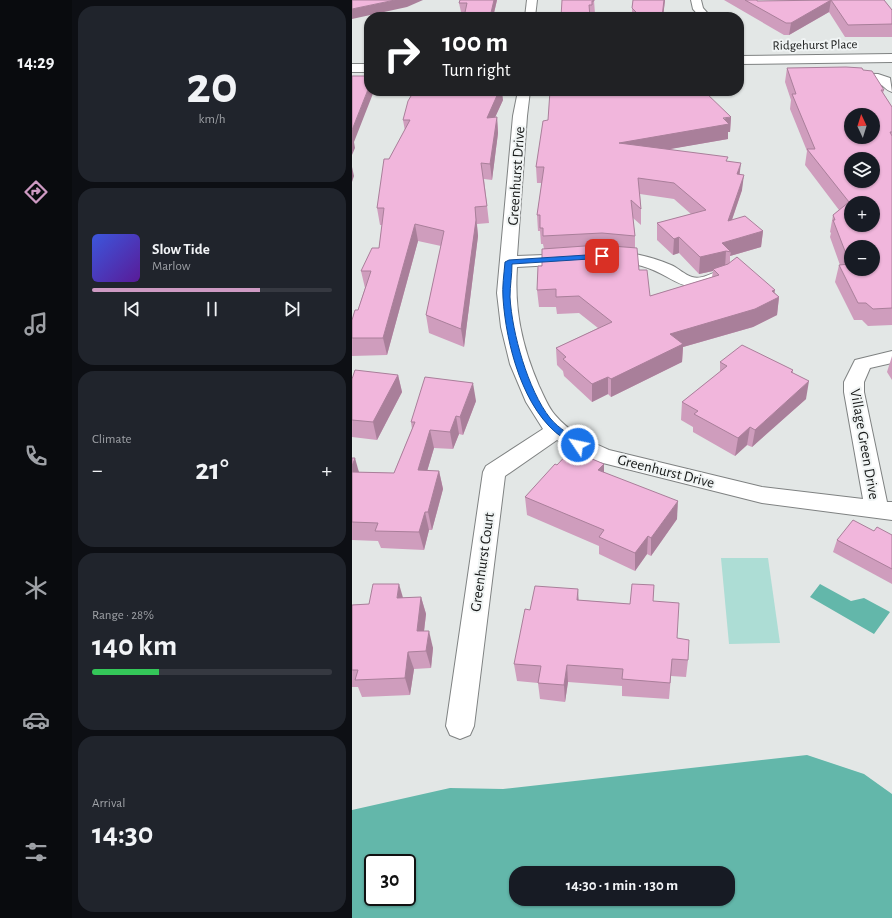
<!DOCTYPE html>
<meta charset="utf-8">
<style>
body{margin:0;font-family:"Alegreya Sans",sans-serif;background:#20242c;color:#f1f3f6;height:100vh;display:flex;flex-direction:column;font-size:15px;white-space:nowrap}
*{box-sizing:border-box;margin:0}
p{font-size:13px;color:#9ea1a6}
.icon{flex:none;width:22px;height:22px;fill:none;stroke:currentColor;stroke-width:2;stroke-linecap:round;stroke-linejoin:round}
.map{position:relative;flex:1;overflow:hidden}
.drawer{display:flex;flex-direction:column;gap:6px;padding:6px;background:#0d0f14;width:280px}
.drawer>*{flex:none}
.banner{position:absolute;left:12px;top:12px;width:380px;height:84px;border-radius:16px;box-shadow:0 1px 3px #0004;background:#202124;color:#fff;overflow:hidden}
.needle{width:26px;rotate:356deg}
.buttons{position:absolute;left:492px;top:108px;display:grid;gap:8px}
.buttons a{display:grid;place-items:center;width:36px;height:36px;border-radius:50%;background:#171b24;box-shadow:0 1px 3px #0004;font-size:20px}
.speed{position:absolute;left:12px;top:854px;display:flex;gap:8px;font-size:20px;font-weight:700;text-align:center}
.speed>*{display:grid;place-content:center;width:52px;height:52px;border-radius:50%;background:#171b24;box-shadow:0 1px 3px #0004;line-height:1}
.speed .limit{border:2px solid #111;border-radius:6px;background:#fff;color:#111}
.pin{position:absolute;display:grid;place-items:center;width:34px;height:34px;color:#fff;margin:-17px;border-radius:8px;box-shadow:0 2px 6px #0006}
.me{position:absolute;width:44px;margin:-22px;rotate:304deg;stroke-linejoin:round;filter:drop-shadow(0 0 3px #0008)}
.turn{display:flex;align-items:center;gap:14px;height:84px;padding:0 12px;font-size:18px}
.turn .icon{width:52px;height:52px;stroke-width:2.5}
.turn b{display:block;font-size:28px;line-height:34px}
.big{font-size:30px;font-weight:700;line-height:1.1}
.drawer .card{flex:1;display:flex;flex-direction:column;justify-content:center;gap:6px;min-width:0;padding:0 14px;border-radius:16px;background:#20242c}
.drawer .dial{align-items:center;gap:0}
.dial b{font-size:52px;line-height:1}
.song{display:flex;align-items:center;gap:12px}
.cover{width:48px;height:48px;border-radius:6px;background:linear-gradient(135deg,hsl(230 70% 55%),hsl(270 70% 35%))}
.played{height:4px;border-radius:2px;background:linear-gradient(90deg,#ce9ac3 70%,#363941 70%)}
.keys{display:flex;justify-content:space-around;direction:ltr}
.heat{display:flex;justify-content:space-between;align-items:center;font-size:22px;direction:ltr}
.charge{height:6px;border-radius:3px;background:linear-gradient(90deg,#34c759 28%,#363941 0)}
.trip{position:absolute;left:157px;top:866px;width:226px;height:40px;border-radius:16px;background:#171b24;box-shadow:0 1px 3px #0004;font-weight:700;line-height:40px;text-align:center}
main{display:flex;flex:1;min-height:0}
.tab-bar{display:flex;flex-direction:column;width:72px;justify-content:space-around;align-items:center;background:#090b0e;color:#9ea1a6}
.tab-bar .icon{width:28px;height:28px}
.tab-bar .selected{color:#ce9ac3}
.tab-bar b{font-size:18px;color:#f1f3f6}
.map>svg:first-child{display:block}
.green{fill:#adddd5}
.water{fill:#63b7aa;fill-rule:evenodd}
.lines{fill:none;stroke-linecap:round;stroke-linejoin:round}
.minor-casing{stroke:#7f8282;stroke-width:2}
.minor{fill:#fff;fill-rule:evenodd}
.wall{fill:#cf9dbd;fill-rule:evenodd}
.shaded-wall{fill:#a97f9a}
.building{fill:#f1b6dc;stroke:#a97f9a;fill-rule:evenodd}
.route{fill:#1a73e8;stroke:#114b97}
.labels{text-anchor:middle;stroke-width:4;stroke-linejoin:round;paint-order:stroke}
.far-street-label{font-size:13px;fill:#161817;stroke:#f0f4f4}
.street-label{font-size:15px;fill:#161817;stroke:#f0f4f4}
</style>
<main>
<nav class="tab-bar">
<b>14:29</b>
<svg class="icon selected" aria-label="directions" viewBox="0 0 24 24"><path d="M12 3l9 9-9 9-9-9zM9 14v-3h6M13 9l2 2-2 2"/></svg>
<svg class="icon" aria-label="music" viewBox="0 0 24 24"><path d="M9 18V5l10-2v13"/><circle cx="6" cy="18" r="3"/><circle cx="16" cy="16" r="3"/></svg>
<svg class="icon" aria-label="phone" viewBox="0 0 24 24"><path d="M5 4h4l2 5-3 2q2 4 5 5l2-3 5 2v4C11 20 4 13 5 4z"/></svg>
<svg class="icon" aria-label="climate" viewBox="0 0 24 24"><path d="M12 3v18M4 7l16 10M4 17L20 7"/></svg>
<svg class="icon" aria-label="car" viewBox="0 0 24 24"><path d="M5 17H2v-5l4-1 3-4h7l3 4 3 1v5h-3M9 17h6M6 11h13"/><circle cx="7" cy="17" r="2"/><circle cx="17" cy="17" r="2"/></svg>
<svg class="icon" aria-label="filters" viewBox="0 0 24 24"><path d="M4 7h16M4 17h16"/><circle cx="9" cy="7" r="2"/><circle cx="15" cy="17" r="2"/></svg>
</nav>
<section class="drawer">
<div class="card dial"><b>20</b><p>km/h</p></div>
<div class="card">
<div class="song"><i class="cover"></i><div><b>Slow Tide</b><p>Marlow</p></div></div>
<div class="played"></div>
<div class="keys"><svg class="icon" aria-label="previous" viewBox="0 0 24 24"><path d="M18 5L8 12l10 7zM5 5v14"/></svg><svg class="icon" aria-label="pause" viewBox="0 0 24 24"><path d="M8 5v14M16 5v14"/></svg><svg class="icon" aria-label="next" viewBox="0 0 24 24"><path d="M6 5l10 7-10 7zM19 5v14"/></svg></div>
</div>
<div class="card"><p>Climate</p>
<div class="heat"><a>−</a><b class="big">21°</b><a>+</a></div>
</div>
<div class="card"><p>Range · 28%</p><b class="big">140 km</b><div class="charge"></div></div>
<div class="card"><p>Arrival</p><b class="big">14:30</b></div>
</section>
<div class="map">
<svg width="540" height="918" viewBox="0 0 540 918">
<rect width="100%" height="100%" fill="#e3e7e6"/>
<path class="green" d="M 369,558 L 416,558 L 428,643 L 377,644 Z"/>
<g class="water">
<path d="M 468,584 L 499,601 L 512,598 L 538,612 L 522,634 L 458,597 Z"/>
<path d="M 455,755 L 512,774 L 540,794 L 540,918 L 0,918 L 0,810 L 98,788 L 151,789 ZM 21,863 L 55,863 L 55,897 L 21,897 ZM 164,873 L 376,873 L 376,899 L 164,899 Z"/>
</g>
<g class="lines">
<defs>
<g id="minor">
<path d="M 175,0 L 185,0 L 183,17 L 173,17 Z"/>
<path d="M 339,0 L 349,0 L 351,8 L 359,17 L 348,17 L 341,9 Z"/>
<path d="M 540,54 L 540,62 L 387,64 L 387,56 Z"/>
<rect x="0" y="64" width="17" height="8"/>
<path d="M 494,73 L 526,74 L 538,78 L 540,92 C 533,90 531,84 524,82 L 490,80 L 488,77 L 490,74 Z"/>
<path d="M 166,91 L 178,91 L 175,116 L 165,256 L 220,254 L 226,255 L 228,259 L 226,263 L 220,264 L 165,267 C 162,310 170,346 187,386 C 192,396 196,407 203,415 C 217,432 237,441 257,450 L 410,487 L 511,499 L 492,392 L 492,382 L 503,360 L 540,351 L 540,363 L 518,368 L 512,382 L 512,392 L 535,502 L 540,502 L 540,520 L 410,503 L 243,461 L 218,450 L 205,440 L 153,476 L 122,726 L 118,735 L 108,739 L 98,735 L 94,726 L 131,472 L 134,466 L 191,429 L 174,402 L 158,364 L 149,327 L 145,293 L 161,116 Z"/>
<path d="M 256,251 C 277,252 299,256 319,265 C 326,268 333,275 340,277 C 353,281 366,267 379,270 L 382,274 C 378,279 372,281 366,283 C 329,296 322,275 290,266 C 277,262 263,263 250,260 L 248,256 L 250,252 Z"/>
</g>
</defs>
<use href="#minor" class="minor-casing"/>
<use href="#minor" class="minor"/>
</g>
<g class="wall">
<path d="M 108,0 L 145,0 L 141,17 L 112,17 L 113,12 L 109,12 L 107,3 Z"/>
<path d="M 242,0 L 243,14 L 241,14 L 241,17 L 209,17 Z"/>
<path d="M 281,0 L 313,0 L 311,17 L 280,17 L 280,8 Z"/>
<path d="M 372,0 L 405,0 L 405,1 L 532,0 L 540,10 L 540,37 L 493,37 L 477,12 L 437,35 L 432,35 Z"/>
<path d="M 435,68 L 511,70 L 532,90 L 531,93 L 540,107 L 540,325 L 516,326 L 510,320 L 502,320 L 483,282 L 487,265 L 488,265 L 478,237 L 479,233 L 478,232 L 481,215 L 487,210 L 453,165 L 455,151 L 438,109 L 439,100 L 433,82 Z"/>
<path d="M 151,100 L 143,117 L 145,117 L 146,133 L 140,180 L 132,179 L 137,223 L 125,224 L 126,236 L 112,347 L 77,333 L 74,315 L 89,246 L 66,241 L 35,355 L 0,356 L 0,320 L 6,310 L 13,288 L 9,271 L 27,248 L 30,225 L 28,225 L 25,208 L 37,159 L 53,131 L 51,120 Z"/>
<path d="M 379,117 L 378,132 L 376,132 L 376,139 L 317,149 L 375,161 L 388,174 L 390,190 L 380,220 L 411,231 L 409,247 L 378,256 L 378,263 L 423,293 L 427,297 L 425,315 L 401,327 L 331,347 L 330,362 L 259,397 L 256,394 L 240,402 L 212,376 L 211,371 L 205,365 L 204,348 L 246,328 L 227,313 L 205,314 L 204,307 L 187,307 L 185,290 L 190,266 L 192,249 L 191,244 L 189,244 L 188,231 L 186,231 L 185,215 L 190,183 L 185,183 L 184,167 ZM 288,194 L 322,199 L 339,214 L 305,223 L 305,240 L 321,255 L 327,253 L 347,274 L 361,271 L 360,277 L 298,296 L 287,270 L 283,248 L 283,236 L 281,218 L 289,225 L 289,209 Z"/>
<path d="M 540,356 L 540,380 L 535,372 Z"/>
<path d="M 368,362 L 441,370 L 441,373 L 454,399 L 400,447 L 395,445 L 383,456 L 341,432 L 341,427 L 329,420 L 330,402 L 368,372 Z"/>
<path d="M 46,375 L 50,392 L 25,440 L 0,437 L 0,379 Z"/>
<path d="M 124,401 L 111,435 L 107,434 L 101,449 L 82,448 L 75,471 L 87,471 L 91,489 L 80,530 L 77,530 L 72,550 L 29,548 L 26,541 L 0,540 L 0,458 L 7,472 L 42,473 L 60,429 L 59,422 Z"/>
<path d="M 252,464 L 252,472 L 325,519 L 299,556 L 295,554 L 283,571 L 247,554 L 247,546 L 175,515 L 173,497 L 205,465 Z"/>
<path d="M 522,531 L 540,535 L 540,584 L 481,552 L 485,540 Z"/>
<path d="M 302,585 L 301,601 L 325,638 L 336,660 L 334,677 L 319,676 L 317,699 L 270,696 L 270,686 L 216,682 L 213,702 L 188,699 L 186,683 L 165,681 L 162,664 L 178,610 L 227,600 L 278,604 Z"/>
<path d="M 69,597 L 74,614 L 72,631 L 81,648 L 79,668 L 62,669 L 58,695 L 10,697 L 6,687 L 0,687 L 0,605 L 17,604 L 51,598 Z"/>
</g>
<g class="shaded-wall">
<path d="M 43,0 L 71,0 L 55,7 L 0,19 L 0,9 Z"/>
<path d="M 142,0 L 145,0 L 141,17 L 138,17 Z"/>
<path d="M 312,0 L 313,0 L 311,17 L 310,17 Z"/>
<path d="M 479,0 L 477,12 L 437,35 L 439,23 Z"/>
<path d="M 17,87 L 17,91 L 22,91 L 2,142 L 3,148 L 0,155 L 0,130 Z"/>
<path d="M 143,91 L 150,91 L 151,100 L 136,133 L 135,118 Z"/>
<path d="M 145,117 L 146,133 L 140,180 L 138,164 Z"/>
<path d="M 379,117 L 378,132 L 376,132 L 376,139 L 267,158 L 267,143 Z"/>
<path d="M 389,163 L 387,179 L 385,174 Z"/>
<path d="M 0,167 L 2,176 L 0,182 Z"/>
<path d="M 392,175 L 390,190 L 374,237 L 376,221 Z"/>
<path d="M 123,207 L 126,236 L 112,347 L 109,329 Z"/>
<path d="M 63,224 L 66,241 L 35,355 L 31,338 Z"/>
<path d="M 411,231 L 409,247 L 378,256 L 379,252 L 374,251 L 373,268 L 361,269 L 361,271 L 347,274 L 348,257 L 370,243 Z"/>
<path d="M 327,237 L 327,253 L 321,255 L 322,239 Z"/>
<path d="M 423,290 L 421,300 L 427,297 L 425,315 L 401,327 L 331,347 L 330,362 L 259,397 L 259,379 L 318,334 Z"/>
<path d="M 46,375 L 50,392 L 25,440 L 21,422 Z"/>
<path d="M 256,377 L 256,394 L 240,402 L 240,384 Z"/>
<path d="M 457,381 L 454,399 L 400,447 L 403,430 Z"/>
<path d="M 121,383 L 124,401 L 111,435 L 108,417 Z"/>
<path d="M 104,416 L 107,434 L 101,449 L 98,432 Z"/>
<path d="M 398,427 L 395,445 L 383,456 L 386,438 Z"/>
<path d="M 78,430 L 82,448 L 70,488 L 66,470 Z"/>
<path d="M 3,458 L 8,476 L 0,478 L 0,466 Z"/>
<path d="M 252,464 L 252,482 L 246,470 Z"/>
<path d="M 87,471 L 91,489 L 80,530 L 76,512 Z"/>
<path d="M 326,501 L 325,519 L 299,556 L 299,538 Z"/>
<path d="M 73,512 L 77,530 L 72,550 L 67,532 Z"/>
<path d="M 296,536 L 295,554 L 283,571 L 283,553 Z"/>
<path d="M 47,584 L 52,601 L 45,598 Z"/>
<path d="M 226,589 L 227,607 L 225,600 Z"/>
<path d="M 69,597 L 74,614 L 70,648 L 65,631 Z"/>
<path d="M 77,631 L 81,648 L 79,668 L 74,651 Z"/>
<path d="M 56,652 L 62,669 L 58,695 L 53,678 Z"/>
<path d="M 215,665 L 216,682 L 213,702 L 212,685 Z"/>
</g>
<g class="building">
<path d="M 0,0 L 43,0 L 0,9 Z"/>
<path d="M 108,0 L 142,0 L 138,17 L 112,17 L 115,3 L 107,3 Z"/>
<path d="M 210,0 L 242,0 L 242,1 L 240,1 L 240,5 L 237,5 L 238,17 L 209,17 Z"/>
<path d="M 281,0 L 312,0 L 310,17 L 289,17 L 280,8 Z"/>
<path d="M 393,0 L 405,0 L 405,1 L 479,0 L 439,23 L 434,23 Z"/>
<path d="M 479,0 L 532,0 L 540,10 L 540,24 L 496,25 Z"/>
<path d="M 494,67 L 510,68 L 511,70 L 520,71 L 532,90 L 529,90 L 540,107 L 540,132 L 538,132 L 540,136 L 540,308 L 521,309 L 514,303 L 506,303 L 487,265 L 498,264 L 481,220 L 483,220 L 481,215 L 497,202 L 455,149 L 463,149 L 440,94 L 444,94 L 435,68 ZM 499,115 L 521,115 L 521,137 L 499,137 ZM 499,159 L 521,159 L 521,181 L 499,181 ZM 499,203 L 521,203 L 521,225 L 499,225 ZM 499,247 L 521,247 L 521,269 L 499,269 Z"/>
<path d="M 0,76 L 17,76 L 17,87 L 0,130 Z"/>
<path d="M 62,91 L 147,91 L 135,118 L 145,117 L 138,164 L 129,163 L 135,206 L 123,207 L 124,220 L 109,329 L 74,315 L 92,231 L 63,224 L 31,338 L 0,338 L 0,320 L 3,310 L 6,310 L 19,271 L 9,271 L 20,248 L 27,248 L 32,208 L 25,208 L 32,159 L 37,159 L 58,120 L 51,120 L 56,101 Z"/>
<path d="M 198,91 L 352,91 L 379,117 L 371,118 L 377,124 L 267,143 L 376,157 L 374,161 L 389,163 L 385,174 L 392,175 L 376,221 L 393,216 L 411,231 L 370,243 L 379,252 L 374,251 L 348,257 L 327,237 L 322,239 L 305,223 L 354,210 L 322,183 L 286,178 L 289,209 L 279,200 L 283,236 L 250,233 L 191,236 L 191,228 L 188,228 L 188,215 L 185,215 L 192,167 L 184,167 L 191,121 L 196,120 Z"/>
<path d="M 247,245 L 285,248 L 287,270 L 295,270 L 298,296 L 367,275 L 361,269 L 376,264 L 385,257 L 423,290 L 420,291 L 427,297 L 403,309 L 318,334 L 331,344 L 259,379 L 256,377 L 240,384 L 211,359 L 214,357 L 204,348 L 260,322 L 227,296 L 204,297 L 204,289 L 185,290 L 186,266 L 190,266 L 190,249 Z"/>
<path d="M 390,345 L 441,370 L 439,372 L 457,381 L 403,430 L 398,427 L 386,438 L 342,414 L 346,411 L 330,402 L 375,366 L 368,362 Z"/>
<path d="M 3,370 L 46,375 L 21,422 L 0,420 L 0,379 Z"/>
<path d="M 73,377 L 121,383 L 108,417 L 104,416 L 98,432 L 78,430 L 66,470 L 87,471 L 76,512 L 73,512 L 67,532 L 23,531 L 26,523 L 0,522 L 0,472 L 42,473 L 63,422 L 59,422 Z"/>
<path d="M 219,450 L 252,464 L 246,470 L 326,501 L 299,538 L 296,536 L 283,553 L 247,537 L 252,530 L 173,497 L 203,464 L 205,465 Z"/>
<path d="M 0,458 L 3,458 L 0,466 Z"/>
<path d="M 501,520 L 522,531 L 525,527 L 540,535 L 540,569 L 485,540 Z"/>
<path d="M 21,584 L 47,584 L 45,598 L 69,597 L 65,631 L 77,631 L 74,651 L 56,652 L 53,678 L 3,680 L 6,670 L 0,670 L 0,605 L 17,604 Z"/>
<path d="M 280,584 L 302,585 L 301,601 L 327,603 L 325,638 L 337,640 L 336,660 L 320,659 L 318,683 L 270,679 L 271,669 L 215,665 L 212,685 L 186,683 L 189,666 L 162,664 L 173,609 L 178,610 L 183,586 L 226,589 L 225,600 L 278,604 Z"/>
</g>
<path class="route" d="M 250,254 L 253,255 L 253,258 L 160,264 C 160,275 158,286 158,297 C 160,333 176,390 198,418 C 207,429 219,435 230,443 L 231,445 L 226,448 C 221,446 216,442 211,438 C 171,411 154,344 151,298 C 150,287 152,274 153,262 L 157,260 Z"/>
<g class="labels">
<g class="far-street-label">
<text transform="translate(463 44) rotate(-1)" y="5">Ridgehurst Place</text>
</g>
<g class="street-label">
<text transform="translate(164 176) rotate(-86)" y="5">Greenhurst Drive</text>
<text transform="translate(513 444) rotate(80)" y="5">Village Green Drive</text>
<text transform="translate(314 471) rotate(14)" y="5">Greenhurst Drive</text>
<text transform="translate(130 562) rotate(-82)" y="5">Greenhurst Court</text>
</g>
</g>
</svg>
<div class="buttons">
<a><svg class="needle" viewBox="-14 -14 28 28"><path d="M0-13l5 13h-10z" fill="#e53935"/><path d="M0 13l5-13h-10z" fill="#9ea1a6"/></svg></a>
<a><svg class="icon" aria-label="layers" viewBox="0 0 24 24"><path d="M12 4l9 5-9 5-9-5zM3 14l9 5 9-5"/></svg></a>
<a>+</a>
<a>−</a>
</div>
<div class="speed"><div class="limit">30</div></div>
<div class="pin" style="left:250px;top:256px;background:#d93025"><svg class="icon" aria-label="arrive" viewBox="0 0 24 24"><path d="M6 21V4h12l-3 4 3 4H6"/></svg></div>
<svg class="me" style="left:226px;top:445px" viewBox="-20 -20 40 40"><circle r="17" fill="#1a73e8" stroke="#fff" stroke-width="3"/><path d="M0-11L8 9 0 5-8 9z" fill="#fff"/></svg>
<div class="trip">14:30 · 1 min · 130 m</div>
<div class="banner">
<div class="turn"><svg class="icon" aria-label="right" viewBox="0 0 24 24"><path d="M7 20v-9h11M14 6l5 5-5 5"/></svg><div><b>100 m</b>Turn right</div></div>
</div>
</div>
</main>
